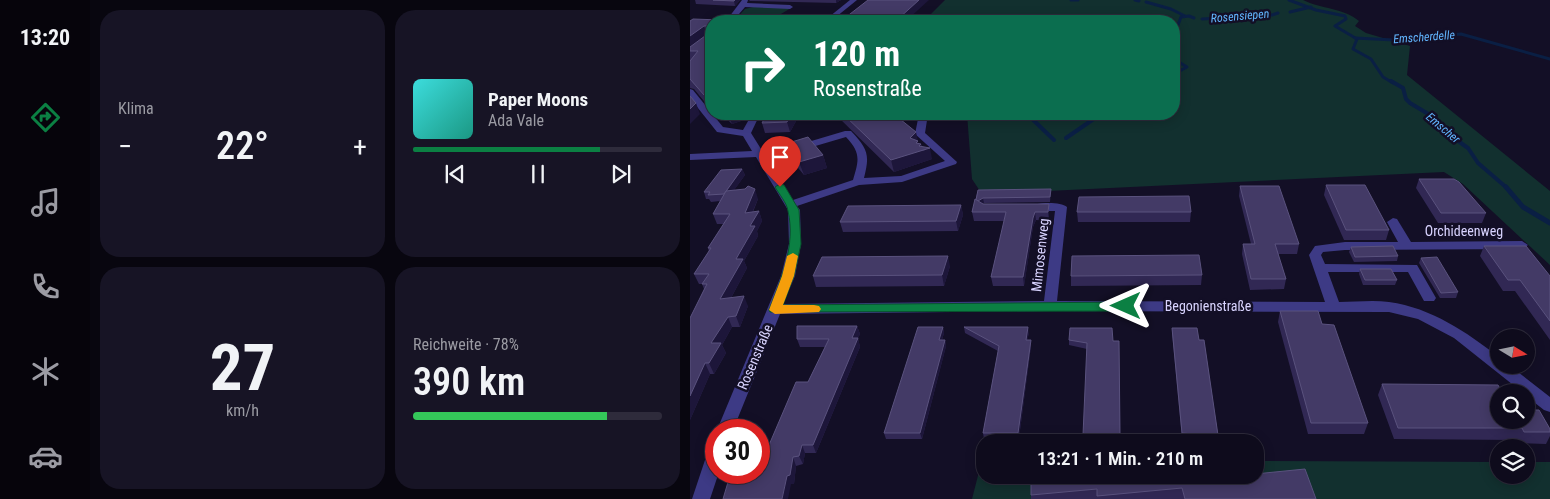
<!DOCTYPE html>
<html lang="de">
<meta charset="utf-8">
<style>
body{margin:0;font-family:"Roboto Condensed",sans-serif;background:#171425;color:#f1f3f6;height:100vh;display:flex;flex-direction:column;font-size:19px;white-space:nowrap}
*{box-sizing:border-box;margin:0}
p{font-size:16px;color:#9b9ba3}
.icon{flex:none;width:28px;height:28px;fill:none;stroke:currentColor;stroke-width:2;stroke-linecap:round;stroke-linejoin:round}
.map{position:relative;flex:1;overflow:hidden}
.side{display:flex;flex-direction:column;gap:10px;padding:10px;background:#08060f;width:600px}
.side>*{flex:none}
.hud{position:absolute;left:15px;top:15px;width:475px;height:105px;border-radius:20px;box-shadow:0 2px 12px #0003,0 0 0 1px #2e2b3b;background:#0b6e4f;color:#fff;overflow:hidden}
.needle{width:32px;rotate:100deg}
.fabs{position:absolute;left:800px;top:329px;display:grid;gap:10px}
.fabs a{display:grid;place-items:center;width:45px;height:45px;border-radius:50%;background:#0e0b1c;box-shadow:0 2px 12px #0003,0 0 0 1px #2e2b3b;font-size:25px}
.speed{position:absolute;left:15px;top:419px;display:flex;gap:10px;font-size:25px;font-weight:700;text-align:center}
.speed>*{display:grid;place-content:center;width:65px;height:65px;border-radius:50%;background:#0e0b1c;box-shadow:0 2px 12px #0003,0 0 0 1px #2e2b3b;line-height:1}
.speed .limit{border:8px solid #d22;background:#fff;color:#111}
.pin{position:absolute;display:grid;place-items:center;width:42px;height:42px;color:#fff;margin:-51px -21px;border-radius:50% 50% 50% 0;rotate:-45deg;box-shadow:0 0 5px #0007}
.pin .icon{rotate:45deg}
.me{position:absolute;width:55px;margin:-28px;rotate:270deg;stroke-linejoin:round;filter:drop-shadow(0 0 4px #0008)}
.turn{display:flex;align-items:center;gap:18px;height:105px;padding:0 25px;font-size:22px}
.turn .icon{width:65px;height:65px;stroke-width:2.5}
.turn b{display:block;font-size:35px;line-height:42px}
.big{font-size:38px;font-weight:600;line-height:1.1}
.side .tile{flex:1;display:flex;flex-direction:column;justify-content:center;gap:8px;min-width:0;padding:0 18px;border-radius:20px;background:#171425}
.side .dial{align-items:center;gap:0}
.dial b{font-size:65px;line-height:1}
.song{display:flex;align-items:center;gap:15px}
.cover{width:60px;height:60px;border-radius:8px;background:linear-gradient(135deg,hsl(180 70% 55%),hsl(170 70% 35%))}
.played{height:5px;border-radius:2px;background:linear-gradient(90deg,#0b8043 75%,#2e2b3b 75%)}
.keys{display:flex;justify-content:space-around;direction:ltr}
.heat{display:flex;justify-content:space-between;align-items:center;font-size:28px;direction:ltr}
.charge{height:8px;border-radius:4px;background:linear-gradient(90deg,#34c759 78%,#2e2b3b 0)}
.side .tiles{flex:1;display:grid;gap:10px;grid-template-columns:repeat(2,1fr)}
.trip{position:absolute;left:286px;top:434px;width:288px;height:50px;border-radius:20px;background:#0e0b1c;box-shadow:0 2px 12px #0003,0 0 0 1px #2e2b3b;font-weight:600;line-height:50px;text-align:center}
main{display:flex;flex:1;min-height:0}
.tab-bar{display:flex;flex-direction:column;width:90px;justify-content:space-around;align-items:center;background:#06040b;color:#9b9ba3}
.tab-bar .icon{width:35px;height:35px}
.tab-bar .selected{color:#0b8043}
.tab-bar b{font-size:22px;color:#f1f3f6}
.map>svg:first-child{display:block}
.green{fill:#12302f}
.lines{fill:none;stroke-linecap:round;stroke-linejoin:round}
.stream-far2{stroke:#0a1f44;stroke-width:3}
.stream-far1{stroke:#0a1f44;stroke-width:4}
.stream{stroke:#0a1f44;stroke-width:5}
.minor{fill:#3d3a85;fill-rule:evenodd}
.wall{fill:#312854}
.shaded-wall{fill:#1d163a}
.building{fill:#433a66;stroke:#5a527e}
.route{fill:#0b8043;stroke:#07532c}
.slow{fill:#f59e0b}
.labels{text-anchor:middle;stroke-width:5;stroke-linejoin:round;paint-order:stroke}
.far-water-label{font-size:12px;font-style:italic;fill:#62b6ff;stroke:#130f26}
.street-label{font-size:14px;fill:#d9d4ff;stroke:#130f26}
</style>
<main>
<nav class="tab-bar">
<b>13:20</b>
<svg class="icon selected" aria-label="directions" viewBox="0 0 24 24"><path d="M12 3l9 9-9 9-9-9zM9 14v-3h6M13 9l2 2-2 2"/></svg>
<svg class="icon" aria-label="music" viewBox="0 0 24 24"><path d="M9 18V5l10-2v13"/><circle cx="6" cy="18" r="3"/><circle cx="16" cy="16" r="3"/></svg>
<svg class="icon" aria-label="phone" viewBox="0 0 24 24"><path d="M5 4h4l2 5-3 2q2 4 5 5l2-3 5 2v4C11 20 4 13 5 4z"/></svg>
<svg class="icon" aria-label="climate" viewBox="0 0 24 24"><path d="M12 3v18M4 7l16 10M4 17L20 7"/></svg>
<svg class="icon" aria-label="car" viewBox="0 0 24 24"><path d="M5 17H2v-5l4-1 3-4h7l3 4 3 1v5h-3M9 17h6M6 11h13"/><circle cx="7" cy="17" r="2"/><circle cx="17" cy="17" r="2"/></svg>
</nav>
<section class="side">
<div class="tiles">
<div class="tile"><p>Klima</p>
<div class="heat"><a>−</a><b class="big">22°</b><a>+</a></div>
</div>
<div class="tile">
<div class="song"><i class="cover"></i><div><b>Paper Moons</b><p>Ada Vale</p></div></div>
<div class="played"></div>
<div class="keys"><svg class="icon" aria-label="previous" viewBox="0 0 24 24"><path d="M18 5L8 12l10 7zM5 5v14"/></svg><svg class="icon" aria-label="pause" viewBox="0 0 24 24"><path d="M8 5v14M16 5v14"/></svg><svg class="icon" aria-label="next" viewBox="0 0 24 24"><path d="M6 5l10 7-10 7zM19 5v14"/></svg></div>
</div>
<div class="tile dial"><b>27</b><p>km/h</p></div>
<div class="tile"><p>Reichweite · 78%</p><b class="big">390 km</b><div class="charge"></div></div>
</div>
</section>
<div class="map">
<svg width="860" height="499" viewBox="0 0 860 499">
<rect width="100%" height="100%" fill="#130f26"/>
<g class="green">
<path d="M 255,0 L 613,0 C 631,9 654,8 669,21 L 665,26 L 676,33 L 720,46 L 717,75 L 860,191 L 860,265 L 773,184 L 754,172 L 292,194 L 282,179 L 277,114 L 484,114 L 484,21 L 234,21 Z"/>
<path d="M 67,6 L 101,8 L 79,21 L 44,21 L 55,9 Z"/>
<path d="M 292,460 L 295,460 L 295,475 L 565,475 L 565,461 L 809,462 L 809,475 L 836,475 L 836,462 L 860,462 L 860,499 L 282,499 Z"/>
</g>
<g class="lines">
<g class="stream-far2">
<path d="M 381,0 L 388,0"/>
<path d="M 445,0 L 449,1"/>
<path d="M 599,0 L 626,10 L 655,16 L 656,19 L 645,26 L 667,39 L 663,49 L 681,59 L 693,77 L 703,83"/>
<path d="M 456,2 L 481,9 L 495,16"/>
<path d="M 600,12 L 621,7"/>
<path d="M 512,19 L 582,15 L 588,13"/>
<path d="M 484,28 L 488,25 L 491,17 L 499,16 L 504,18"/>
<path d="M 665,38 L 704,40 L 771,34 L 860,59"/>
<path d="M 484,59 L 497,67 L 484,74"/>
</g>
<g class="stream-far1">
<path d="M 701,81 L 713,88 L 716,99 L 720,103 L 740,115 L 758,134 L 778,148 L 788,163 L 817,188"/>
<path d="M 337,114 L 364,140"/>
<path d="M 376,138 L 411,114"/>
</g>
<path class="stream" d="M 816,187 L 833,207 L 860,223"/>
<g class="minor">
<path d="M 52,0 L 58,0 L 57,3 L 100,5 L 103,7 L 100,9 L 55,7 L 43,21 L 36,21 Z"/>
<path d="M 160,0 L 167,0 L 141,21 L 134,21 Z"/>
<path d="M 0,89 L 3,90 L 33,127 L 53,130 L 62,114 L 70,114 L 61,133 L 103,200 L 163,180 C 169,160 171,153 156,137 L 122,147 L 117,144 L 118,142 L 155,131 L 161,131 C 178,149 180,155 174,178 L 211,176 L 255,161 L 225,134 L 229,114 L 238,114 L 235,133 L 267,162 L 266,164 L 212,182 L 169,185 L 107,206 L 110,210 L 111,244 L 105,276 L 93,304 L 354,301 L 365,211 L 343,211 L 337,208 C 344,202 370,201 377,207 L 367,301 L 635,302 L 619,255 L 625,246 L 655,242 L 708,242 L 697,222 L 703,218 L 707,219 L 721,242 L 832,241 L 838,245 L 832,249 L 655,250 L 633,252 L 631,255 L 635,264 L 727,265 L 746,298 L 744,301 L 734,301 L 718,272 L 638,272 L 649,302 C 665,302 683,300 699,302 C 742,308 776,332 809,357 L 809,365 L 819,365 L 860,397 L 860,412 L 854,410 L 836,396 L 836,392 L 832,392 L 764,338 L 728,319 L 699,312 L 360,311 L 90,314 L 43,430 L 27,430 L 91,276 L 99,244 L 98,210 L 66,157 L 0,160 L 0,154 L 62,151 L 53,136 L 27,132 L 0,98 Z"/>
<path d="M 26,447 L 26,472 L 29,472 L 20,499 L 2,499 L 17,454 L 20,449 Z"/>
</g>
</g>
<g class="wall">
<path d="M 5,0 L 50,0 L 45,6 L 6,4 Z"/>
<path d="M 59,0 L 151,0 L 146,3 L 60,1 Z"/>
<path d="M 0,21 L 21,21 L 21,105 L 20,104 L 18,106 L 4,89 L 0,88 Z"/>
<path d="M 31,114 L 61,114 L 57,119 L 42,124 Z"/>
<path d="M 77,114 L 110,114 L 100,132 L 75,133 L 72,123 Z"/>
<path d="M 145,114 L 211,114 L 212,121 L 229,144 L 231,144 L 232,146 L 242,159 L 204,172 Z"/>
<path d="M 95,144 L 133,155 L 137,168 L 114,175 L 99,157 Z"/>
<path d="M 52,169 L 55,175 L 44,190 L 68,199 L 63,212 L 69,211 L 72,221 L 67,231 L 68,236 L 54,261 L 57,268 L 41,298 L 58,306 L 50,327 L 42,327 L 32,345 L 36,353 L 24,374 L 20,374 L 0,420 L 0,318 L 14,289 L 12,284 L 9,284 L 4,274 L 19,252 L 18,248 L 34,224 L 27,224 L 23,214 L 30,201 L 21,202 L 19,199 L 16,199 L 14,192 Z"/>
<path d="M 729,179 L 796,213 L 792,223 L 748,223 L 726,188 Z"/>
<path d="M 636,185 L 699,230 L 696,240 L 654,240 L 634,195 Z"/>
<path d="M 550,186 L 609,244 L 607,254 L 588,254 L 596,279 L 594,289 L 560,290 L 552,254 L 553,244 L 561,244 L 549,196 Z"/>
<path d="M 361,189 L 360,202 L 294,203 L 292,204 L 359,204 L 359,221 L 346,220 L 343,227 L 334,286 L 303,286 L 301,277 L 314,221 L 284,221 L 282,212 L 288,190 Z"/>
<path d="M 271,205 L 273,215 L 268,231 L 153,232 L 150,222 Z"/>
<path d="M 387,212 L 501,212 L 500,222 L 388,222 Z"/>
<path d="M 794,246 L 860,276 L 860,340 L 825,291 L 813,291 L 790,256 Z"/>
<path d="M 661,247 L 708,256 L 707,261 L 664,262 L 659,252 Z"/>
<path d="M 731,258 L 768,292 L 766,298 L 750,298 L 729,263 Z"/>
<path d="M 260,266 L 254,286 L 126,287 L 123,276 Z"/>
<path d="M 670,269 L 707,280 L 705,285 L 673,285 L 669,274 Z"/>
<path d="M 512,275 L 511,285 L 381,286 L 381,276 Z"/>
<path d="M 590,311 L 632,324 L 678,423 L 674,434 L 618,434 L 588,322 Z"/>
<path d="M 167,326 L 170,334 L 168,338 L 170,347 L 126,453 L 115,453 L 113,464 L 106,466 L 104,484 L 101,484 L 69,467 L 79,445 L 118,382 L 135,347 L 110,347 L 107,339 Z"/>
<path d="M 253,327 L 254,333 L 252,340 L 255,340 L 256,346 L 232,439 L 196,439 L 194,433 Z"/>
<path d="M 274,327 L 339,333 L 337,340 L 341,340 L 341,346 L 329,438 L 294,439 L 293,433 L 308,351 L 275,333 Z"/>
<path d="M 482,328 L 509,340 L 514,340 L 529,442 L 504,442 L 504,439 L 492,439 L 482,333 Z"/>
<path d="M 379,340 L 429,341 L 430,441 L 394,441 L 397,349 L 379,345 Z"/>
<path d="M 692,384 L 812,392 L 837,410 L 860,429 L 860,436 L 856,444 L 828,443 L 826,440 L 704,439 L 688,395 Z"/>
<path d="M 341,475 L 626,499 L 341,499 Z"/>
</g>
<g class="shaded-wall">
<path d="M 45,0 L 50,0 L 45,6 L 44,1 Z"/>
<path d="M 146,0 L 151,0 L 146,3 Z"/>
<path d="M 229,0 L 239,0 L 216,21 L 207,21 L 208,19 Z"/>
<path d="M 14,26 L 17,35 L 0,48 L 0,36 Z"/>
<path d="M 16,93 L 20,104 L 18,106 L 14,95 Z"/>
<path d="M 6,103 L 10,114 L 0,124 L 0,109 Z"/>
<path d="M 38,114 L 61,114 L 57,119 L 42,124 Z"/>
<path d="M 101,114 L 110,114 L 100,132 L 97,122 Z"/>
<path d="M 201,114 L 211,114 L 212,122 Z"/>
<path d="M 226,132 L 229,146 L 231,144 L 233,151 L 240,148 L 242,159 L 204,172 L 201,160 L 220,138 Z"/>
<path d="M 133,155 L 137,168 L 114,175 L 109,162 Z"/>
<path d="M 52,169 L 55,175 L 37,200 L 35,194 Z"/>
<path d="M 65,189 L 68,199 L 58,222 L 55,213 Z"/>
<path d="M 293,198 L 294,203 L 286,207 L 286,202 Z"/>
<path d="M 359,204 L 359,221 L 358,212 Z"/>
<path d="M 271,205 L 273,215 L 268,231 L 266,221 Z"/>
<path d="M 69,211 L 72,221 L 67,231 L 68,236 L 54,261 L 57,268 L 35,309 L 30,299 L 46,259 L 60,226 Z"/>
<path d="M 345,212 L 346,220 L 343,227 L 334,286 L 333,277 L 343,218 Z"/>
<path d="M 258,256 L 260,266 L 254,286 L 252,275 Z"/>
<path d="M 54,296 L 58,306 L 50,327 L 46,316 Z"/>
<path d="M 38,317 L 42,327 L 32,345 L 36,353 L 24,374 L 19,363 L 21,343 Z"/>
<path d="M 167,326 L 170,334 L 164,347 L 162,338 Z"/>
<path d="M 253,327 L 254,333 L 250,346 L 249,340 Z"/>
<path d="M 338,327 L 339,333 L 336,346 L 336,340 Z"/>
<path d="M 168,338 L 170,347 L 126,453 L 123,445 Z"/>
<path d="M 255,340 L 256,346 L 232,439 L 230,433 Z"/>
<path d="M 341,340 L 341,346 L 329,438 L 328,433 Z"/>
<path d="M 15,363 L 20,374 L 0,420 L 0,396 Z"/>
<path d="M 112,445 L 115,453 L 113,464 L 109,456 Z"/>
<path d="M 103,457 L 106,466 L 104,484 L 101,484 L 98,499 L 92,499 L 97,476 Z"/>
</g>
<g class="building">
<path d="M 23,0 L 45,0 L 44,1 Z"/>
<path d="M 178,0 L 229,0 L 208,19 L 207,21 L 151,21 Z"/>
<path d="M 3,19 L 59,21 L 21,21 L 21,98 L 16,93 L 14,95 L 0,79 L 0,61 L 8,51 L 0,51 L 0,47 L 19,33 L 19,26 L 14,26 L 0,36 L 0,21 Z"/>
<path d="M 86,19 L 111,19 L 108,21 L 84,21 Z"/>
<path d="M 0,96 L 6,103 L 0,109 Z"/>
<path d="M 77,114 L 101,114 L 97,122 L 72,123 Z"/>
<path d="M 153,114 L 207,114 L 205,115 L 226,132 L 220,138 L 228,141 L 226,143 L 231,144 L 229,146 L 240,148 L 201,160 Z"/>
<path d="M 118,137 L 133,155 L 109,162 L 95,144 Z"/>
<path d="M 52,169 L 34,194 L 18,195 L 20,192 L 14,192 L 31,170 Z"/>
<path d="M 729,179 L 764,179 L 769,182 L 796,213 L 751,213 Z"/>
<path d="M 636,185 L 675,185 L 699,230 L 656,230 Z"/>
<path d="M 58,186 L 65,189 L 55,213 L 69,211 L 60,226 L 65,226 L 46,259 L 53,259 L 30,299 L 54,296 L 46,316 L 38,317 L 21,343 L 31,343 L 19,363 L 15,363 L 0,396 L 0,318 L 17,284 L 12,284 L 19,274 L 4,274 L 21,248 L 18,248 L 40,214 L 23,214 L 36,191 L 55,189 Z"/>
<path d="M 550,186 L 589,186 L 609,244 L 585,244 L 596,279 L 561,279 L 553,244 L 565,244 Z"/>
<path d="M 361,189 L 360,197 L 293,198 L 288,201 L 286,200 L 288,190 Z"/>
<path d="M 499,196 L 501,212 L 387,212 L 389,197 Z"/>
<path d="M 285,199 L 293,204 L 359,204 L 358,212 L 345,212 L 343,218 L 333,277 L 301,277 L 316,212 L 282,212 Z"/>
<path d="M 271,205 L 266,221 L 150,222 L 158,206 Z"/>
<path d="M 703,246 L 708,256 L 665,257 L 661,247 Z"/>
<path d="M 794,246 L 836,246 L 860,276 L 860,321 L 830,280 L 818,280 Z"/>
<path d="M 509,255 L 512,275 L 381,276 L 382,256 Z"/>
<path d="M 258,256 L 252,275 L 123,276 L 132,257 Z"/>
<path d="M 747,257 L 768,292 L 751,293 L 731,258 Z"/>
<path d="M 670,269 L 701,269 L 707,280 L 675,280 Z"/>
<path d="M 590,311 L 628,311 L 632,324 L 644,325 L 678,423 L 621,423 Z"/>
<path d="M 107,326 L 167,326 L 162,338 L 168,338 L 123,445 L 112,445 L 109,456 L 103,457 L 100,475 L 97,476 L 92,499 L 33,499 L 41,472 L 69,472 L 69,467 L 75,445 L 79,445 L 106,382 L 118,382 L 139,339 L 107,339 Z"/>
<path d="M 228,327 L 253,327 L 249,340 L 255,340 L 230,433 L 194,433 Z"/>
<path d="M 274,327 L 338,327 L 336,340 L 341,340 L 328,433 L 293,433 L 309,346 Z"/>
<path d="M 380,328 L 422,328 L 423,341 L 429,341 L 430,435 L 393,435 L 397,343 L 379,340 Z"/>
<path d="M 482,328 L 507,328 L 509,340 L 514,340 L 529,442 L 505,442 L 504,434 L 492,433 Z"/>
<path d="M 692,384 L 808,385 L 812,392 L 827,392 L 809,392 L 809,420 L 836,420 L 836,408 L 837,410 L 849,410 L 860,429 L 860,432 L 834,432 L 832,428 L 708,428 Z"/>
<path d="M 615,469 L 626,499 L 495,499 L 492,488 L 407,496 L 407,489 L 341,495 L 341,475 L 565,475 L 565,474 Z"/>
</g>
<path class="route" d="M 90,184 L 94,185 L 109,210 L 111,244 L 104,276 L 93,305 L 436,302 L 442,306 L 436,311 L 80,312 L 79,310 C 91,279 106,245 98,211 C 97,203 89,194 85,187 Z"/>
<path class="slow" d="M 103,253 L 108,256 L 104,276 L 93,305 L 124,305 L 129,306 L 131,309 L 129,312 L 85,314 L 79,310 L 92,276 L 97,256 Z"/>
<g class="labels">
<g class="far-water-label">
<text transform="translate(550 16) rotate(-5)" y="4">Rosensiepen</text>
<text transform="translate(734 37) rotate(-4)" y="4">Emscherdelle</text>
<text transform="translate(753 128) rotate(40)" y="4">Emscher</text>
</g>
<g class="street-label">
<text x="774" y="236">Orchideenweg</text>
<text transform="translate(350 255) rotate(-84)" y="5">Mimosenweg</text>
<text x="518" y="311">Begonienstraße</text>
<text transform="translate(65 357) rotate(-67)" y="5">Rosenstraße</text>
</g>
</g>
</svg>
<div class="fabs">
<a><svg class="needle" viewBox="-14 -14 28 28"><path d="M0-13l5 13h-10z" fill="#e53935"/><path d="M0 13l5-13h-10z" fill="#9b9ba3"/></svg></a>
<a><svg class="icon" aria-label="search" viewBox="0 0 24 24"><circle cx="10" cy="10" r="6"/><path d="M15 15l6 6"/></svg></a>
<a><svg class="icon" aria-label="layers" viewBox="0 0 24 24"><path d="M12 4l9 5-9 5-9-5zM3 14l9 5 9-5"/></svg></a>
</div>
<div class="speed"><div class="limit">30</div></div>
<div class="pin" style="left:90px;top:187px;background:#d93025"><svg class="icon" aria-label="arrive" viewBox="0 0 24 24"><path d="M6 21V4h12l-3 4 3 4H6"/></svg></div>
<svg class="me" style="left:436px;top:306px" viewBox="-20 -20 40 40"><path d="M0-17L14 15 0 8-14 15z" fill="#0b8043" stroke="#fff" stroke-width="4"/></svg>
<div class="trip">13:21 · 1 Min. · 210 m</div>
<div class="hud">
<div class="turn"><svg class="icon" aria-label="right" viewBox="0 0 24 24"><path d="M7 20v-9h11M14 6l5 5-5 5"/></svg><div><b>120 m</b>Rosenstraße</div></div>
</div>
</div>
</main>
